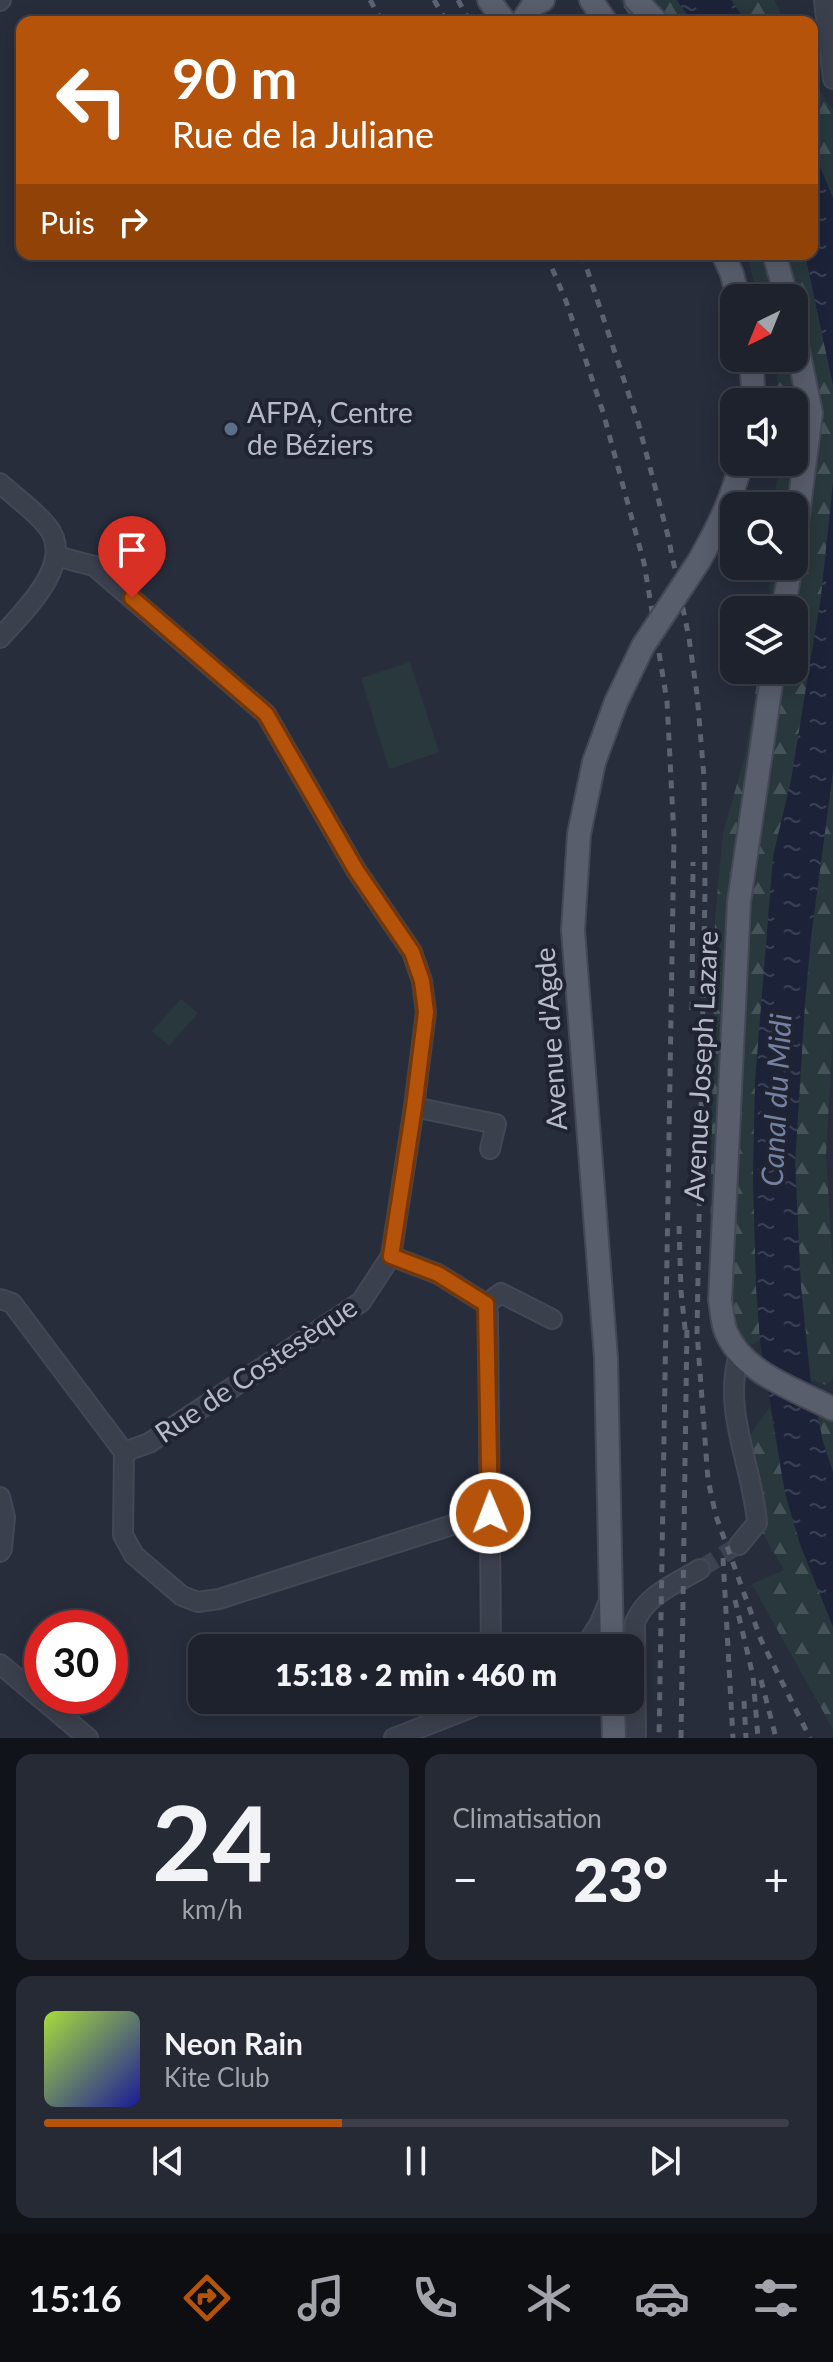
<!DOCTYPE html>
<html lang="fr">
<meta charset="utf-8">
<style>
body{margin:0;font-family:Lato,sans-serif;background:#262a35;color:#f1f3f6;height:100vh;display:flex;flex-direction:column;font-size:30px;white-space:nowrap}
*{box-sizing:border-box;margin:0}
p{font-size:26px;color:#a1a4aa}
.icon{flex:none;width:44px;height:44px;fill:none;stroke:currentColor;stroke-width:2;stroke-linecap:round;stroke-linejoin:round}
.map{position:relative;height:1738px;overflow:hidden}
.drawer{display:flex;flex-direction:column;gap:16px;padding:16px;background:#101319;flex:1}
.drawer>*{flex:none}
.banner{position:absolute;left:16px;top:16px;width:802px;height:244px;border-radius:16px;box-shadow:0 4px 20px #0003,0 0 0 2px #3c3f49;background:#b45309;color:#fff;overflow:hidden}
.needle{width:52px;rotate:223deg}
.tools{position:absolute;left:720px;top:284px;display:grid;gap:16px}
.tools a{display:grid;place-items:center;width:88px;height:88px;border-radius:16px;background:#1e222d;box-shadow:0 4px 20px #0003,0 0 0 2px #3c3f49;font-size:40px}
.speed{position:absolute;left:24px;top:1610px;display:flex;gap:16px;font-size:40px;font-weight:700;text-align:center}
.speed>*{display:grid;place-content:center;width:104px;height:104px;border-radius:50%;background:#1e222d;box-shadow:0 4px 20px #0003,0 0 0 2px #3c3f49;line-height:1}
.speed .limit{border:12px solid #d22;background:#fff;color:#111}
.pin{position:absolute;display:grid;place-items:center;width:68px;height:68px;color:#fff;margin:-82px -34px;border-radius:50% 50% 50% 0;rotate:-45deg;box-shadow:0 0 8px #0007}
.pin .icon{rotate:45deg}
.me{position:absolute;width:88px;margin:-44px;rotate:359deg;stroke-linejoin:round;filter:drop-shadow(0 0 6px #0008)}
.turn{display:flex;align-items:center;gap:28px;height:168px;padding:0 24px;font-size:36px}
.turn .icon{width:104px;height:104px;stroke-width:2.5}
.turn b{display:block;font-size:56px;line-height:68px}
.then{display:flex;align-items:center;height:76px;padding:0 24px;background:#0003;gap:16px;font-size:30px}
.big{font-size:60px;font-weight:800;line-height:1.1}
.drawer .tile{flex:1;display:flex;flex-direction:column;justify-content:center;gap:12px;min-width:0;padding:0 28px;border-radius:16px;background:#262a35}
.drawer .dial{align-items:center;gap:0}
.dial b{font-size:104px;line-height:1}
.song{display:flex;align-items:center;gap:24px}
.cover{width:96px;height:96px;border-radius:12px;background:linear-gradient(135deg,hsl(80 70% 55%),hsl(240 70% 35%))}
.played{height:8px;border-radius:4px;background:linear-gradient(90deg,#b45309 40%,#3c3f49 40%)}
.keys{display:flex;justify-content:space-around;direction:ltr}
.heat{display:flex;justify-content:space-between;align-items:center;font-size:44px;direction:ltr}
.drawer .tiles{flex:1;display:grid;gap:16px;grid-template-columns:1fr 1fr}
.tile:last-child{grid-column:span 2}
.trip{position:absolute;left:188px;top:1634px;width:456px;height:80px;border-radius:16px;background:#1e222d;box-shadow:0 4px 20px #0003,0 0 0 2px #3c3f49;font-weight:800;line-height:80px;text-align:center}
.menu{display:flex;height:128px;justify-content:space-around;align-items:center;background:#0c0e12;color:#a1a4aa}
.menu .icon{width:56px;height:56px}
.menu .on{color:#b45309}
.menu b{font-size:36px;color:#f1f3f6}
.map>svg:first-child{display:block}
.green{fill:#29383d}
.forest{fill:url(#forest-firs)}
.water{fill:url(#water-ripples)}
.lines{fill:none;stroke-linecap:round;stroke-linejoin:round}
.minor-tunnel{stroke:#3d4251;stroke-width:18;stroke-dasharray:18 9;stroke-linecap:butt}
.minor-casing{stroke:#444856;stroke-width:22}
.major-casing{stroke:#444856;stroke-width:26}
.minor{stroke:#3b404d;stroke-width:18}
.major{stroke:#595e6c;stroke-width:22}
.rail{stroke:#5e6373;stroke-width:5;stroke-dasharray:8 8;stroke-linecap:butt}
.major-bridge-casing{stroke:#444856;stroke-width:26;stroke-linecap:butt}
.major-bridge{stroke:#595e6c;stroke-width:22}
.route-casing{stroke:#753606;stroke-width:20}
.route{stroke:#b45309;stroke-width:14}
.service-dot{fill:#5c6f8a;stroke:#202432;stroke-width:3}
.labels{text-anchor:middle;stroke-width:8;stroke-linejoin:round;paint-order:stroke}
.poi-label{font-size:28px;fill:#b7bbc7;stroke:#202432;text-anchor:start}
.street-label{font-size:28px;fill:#b7bbc7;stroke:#202432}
.water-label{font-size:30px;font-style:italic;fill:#7581a2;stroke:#202432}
</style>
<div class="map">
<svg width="833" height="1738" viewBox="0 0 833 1738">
<defs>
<pattern id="forest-firs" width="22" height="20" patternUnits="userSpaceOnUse" patternTransform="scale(2)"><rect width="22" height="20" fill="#29383d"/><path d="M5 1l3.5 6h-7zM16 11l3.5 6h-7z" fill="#465358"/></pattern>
<pattern id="water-ripples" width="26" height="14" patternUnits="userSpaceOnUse" patternTransform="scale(2)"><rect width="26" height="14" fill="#1c2339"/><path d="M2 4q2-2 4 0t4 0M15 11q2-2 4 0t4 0" fill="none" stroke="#3b4154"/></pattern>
</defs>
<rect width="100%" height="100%" fill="#282d3c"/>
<g class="green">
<path d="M 410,662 L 439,752 L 389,769 L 361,678 Z"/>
<path d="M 181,999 L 198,1013 L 169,1046 L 152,1031 Z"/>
</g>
<g class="forest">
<path d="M 619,0 L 677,0 L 692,22 L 634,22 Z"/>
<path d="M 731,0 L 774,0 L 785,22 L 746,22 Z"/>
<path d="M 812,80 L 833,110 L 833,198 L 812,148 Z"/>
<path d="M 747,254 L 805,254 L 833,385 L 833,483 L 821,597 L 791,780 L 773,857 L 753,1176 L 756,1285 L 760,1340 L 745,1348 L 714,1313 L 710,1248 L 715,919 L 723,833 L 745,756 L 759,670 L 794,670 L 794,610 L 769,610 L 771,566 L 794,566 L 794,506 L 774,506 L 779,462 L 794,462 L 794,402 L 778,402 L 777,374 L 773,358 L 794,358 L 794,298 L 758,298 Z"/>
<path d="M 833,771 L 833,1029 L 826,1156 L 833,1271 L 833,1378 L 826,1385 L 811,1380 L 801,1288 L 795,1163 L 805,1002 L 811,937 Z"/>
<path d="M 770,1407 L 785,1493 L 800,1544 L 833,1627 L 833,1729 L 752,1584 L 784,1570 L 757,1523 L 743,1445 Z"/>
<path d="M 817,1410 L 833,1410 L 833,1472 L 823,1442 Z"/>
</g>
<g class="water">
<path d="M 677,0 L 731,0 L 746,22 L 692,22 Z"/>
<path d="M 812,148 L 833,198 L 833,385 L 805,254 L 812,254 Z"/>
<path d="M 833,483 L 833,771 L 811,937 L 805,1002 L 795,1163 L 801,1288 L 811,1386 L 823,1442 L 833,1472 L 833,1627 L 800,1544 L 785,1493 L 760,1340 L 756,1285 L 753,1176 L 755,1081 L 773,857 L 791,780 L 821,597 Z"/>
</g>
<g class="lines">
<path class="minor-tunnel" d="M 700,1569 L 739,1545"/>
<defs>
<g id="minor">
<path d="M 824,0 L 833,79"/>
<path d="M 0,1 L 1,0"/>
<path d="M 0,483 C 15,497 34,510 47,526 C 77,562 23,612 0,638"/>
<path d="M 56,556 L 94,566 L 266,714 L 356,870 L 412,952 L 422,981 L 426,1012 L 414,1107 L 391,1256 L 361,1302 L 149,1443 L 124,1452"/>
<path d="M 414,1107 L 496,1124 L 490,1149"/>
<path d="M 391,1256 L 438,1274 L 486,1304 L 488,1314 L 491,1648"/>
<path d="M 0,1299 L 12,1303 L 124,1452"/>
<path d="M 486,1304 L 501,1293 L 552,1319"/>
<path d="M 124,1452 L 123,1535 L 134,1555 L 182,1596 L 198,1602 L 219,1599 L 490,1513"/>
<path d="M 0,1497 L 5,1517 L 2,1549 L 0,1552"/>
<path d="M 739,1545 L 757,1523 C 753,1467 722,1411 739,1355"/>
<path d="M 584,1648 L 600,1623 L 609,1601"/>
<path d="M 0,1664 L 88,1738"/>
<path d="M 394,1738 L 491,1700"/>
<path d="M 636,1738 L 635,1622 C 647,1594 675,1584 700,1569"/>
</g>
<g id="major">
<path d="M 489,0 L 505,22"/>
<path d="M 591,0 L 606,22"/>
<path d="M 636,0 L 657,22"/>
<path d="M 522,22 L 533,5 L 543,0"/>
<path d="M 723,254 L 732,274 L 738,298"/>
<path d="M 774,254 L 787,298"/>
<path d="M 794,331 L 811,413 L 794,546"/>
<path d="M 751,358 L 754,402"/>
<path d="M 699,561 C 717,529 733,498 741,462"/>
<path d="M 783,610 L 791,566"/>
<path d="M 773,670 L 739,902 L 720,1300 C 722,1310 722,1322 726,1332 C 744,1374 795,1389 833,1409"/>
<path d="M 612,1648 L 606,1358 L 573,930 L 579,834 L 594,762 L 616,702 L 643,646"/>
<path d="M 613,1700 L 614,1738"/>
</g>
</defs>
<use href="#minor" class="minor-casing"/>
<use href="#major" class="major-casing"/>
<use href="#minor" class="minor"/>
<use href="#major" class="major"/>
<g class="rail">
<path d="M 370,0 L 382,21"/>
<path d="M 434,0 L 447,22"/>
<path d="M 458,0 L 470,22"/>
<path d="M 546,254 L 566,301 L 603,412 L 644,563 L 667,701 L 674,837 L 659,1738"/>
<path d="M 582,254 L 638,422 L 668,536 L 689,638 L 697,694 L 704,777 L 705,890 L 697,1332 L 708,1480 L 716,1516 L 761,1640 L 810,1738"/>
<path d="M 692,1010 L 693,862"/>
<path d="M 679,1226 L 681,1291 L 686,1338"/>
<path d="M 723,1558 L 733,1738"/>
<path d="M 735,1600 L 753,1676 L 758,1738"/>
<path d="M 761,1680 L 776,1738"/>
<path d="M 744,1701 L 746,1738"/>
<path d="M 681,1738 L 687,1326"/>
</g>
<defs>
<path id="major-bridge" d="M 643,646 L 699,561"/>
</defs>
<use href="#major-bridge" class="major-bridge-casing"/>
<use href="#major-bridge" class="major-bridge"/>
</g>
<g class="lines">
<defs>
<path id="route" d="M 132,598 L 266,714 L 356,870 L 412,952 L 422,981 L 426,1012 L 414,1107 L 391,1256 L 438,1274 L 486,1304 L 490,1513"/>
</defs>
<use href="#route" class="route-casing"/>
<use href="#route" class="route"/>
</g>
<circle class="service-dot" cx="231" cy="429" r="8"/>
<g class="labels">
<g class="poi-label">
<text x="247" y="423">AFPA, Centre<tspan x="247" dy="32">de Béziers</tspan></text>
</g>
<g class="street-label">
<text transform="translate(551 1039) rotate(-94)" y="10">Avenue d'Agde</text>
<text transform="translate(701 1066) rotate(-87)" y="10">Avenue Joseph Lazare</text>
<text transform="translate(256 1370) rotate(-34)" y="10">Rue de Costesèque</text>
</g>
<g class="water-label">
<text transform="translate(777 1100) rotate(-87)" y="10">Canal du Midi</text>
</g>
</g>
</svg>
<div class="tools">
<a><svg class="needle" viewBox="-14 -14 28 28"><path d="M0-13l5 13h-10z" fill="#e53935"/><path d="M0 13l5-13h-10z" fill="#a1a4aa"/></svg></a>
<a><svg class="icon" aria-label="sound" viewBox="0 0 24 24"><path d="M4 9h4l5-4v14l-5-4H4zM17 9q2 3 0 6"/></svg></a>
<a><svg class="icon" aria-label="search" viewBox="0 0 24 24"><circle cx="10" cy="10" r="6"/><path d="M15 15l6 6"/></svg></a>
<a><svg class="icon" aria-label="layers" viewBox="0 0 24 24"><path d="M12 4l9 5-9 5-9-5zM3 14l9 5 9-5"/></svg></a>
</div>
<div class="speed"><div class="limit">30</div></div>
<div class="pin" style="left:132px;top:598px;background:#d93025"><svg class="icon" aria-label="arrive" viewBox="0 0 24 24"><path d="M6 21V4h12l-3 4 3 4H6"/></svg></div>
<svg class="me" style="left:490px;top:1513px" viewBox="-20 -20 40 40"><circle r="17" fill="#b45309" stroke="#fff" stroke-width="3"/><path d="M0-11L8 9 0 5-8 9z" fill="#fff"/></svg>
<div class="trip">15:18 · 2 min · 460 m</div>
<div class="banner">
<div class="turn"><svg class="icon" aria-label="left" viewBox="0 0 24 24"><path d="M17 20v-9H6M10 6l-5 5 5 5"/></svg><div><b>90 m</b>Rue de la Juliane</div></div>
<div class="then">Puis<svg class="icon" aria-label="right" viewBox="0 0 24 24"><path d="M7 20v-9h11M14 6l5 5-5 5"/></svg></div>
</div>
</div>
<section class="drawer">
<div class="tiles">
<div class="tile dial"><b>24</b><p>km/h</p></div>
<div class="tile"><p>Climatisation</p>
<div class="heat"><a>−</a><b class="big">23°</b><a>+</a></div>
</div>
<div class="tile">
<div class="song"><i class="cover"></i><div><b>Neon Rain</b><p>Kite Club</p></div></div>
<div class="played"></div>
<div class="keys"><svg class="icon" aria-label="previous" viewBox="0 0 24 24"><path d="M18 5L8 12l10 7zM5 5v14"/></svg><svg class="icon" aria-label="pause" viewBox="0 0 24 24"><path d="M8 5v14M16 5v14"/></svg><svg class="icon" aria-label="next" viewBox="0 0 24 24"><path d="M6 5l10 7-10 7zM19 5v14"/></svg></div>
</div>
</div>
</section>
<nav class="menu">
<b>15:16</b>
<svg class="icon on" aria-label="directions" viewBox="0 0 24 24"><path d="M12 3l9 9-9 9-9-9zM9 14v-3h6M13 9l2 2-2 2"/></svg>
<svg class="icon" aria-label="music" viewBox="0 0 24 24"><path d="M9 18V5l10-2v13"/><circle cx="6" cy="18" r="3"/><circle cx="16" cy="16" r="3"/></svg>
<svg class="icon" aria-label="phone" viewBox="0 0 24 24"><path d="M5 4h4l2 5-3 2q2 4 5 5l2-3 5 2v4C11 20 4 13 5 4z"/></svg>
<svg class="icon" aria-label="climate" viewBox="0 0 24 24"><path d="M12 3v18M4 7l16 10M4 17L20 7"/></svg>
<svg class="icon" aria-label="car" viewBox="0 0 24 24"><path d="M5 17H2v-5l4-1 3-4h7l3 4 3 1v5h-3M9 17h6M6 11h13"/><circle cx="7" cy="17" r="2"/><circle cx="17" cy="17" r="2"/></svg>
<svg class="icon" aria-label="filters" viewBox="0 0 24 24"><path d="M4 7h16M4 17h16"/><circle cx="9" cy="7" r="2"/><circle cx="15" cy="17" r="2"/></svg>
</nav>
